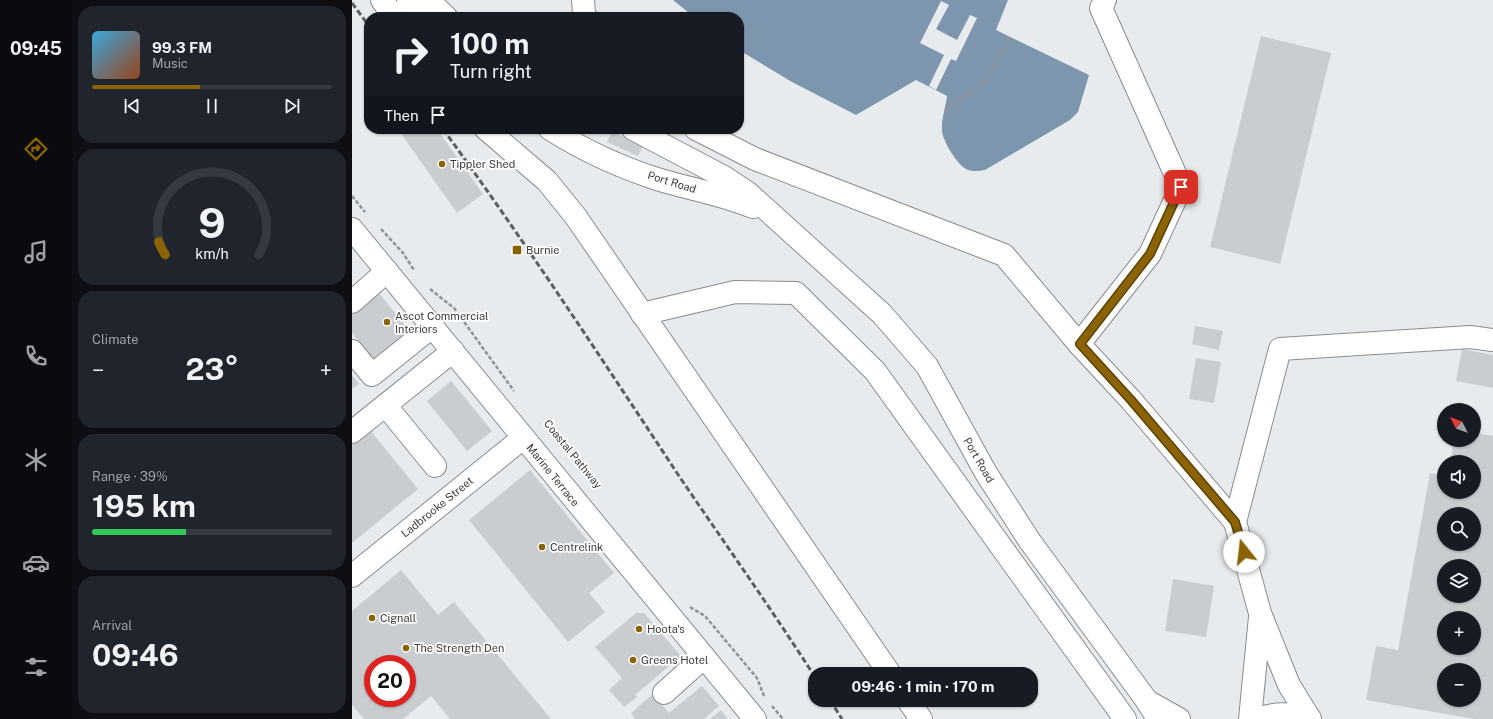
<!DOCTYPE html>
<meta charset="utf-8">
<style>
body{margin:0;font-family:"Public Sans",sans-serif;background:#20242c;color:#f1f3f6;height:100vh;display:flex;flex-direction:column;font-size:15px;white-space:nowrap}
*{box-sizing:border-box;margin:0}
p{font-size:13px;color:#9ea1a6}
.icon{flex:none;width:22px;height:22px;fill:none;stroke:currentColor;stroke-width:2;stroke-linecap:round;stroke-linejoin:round}
.map{position:relative;flex:1;overflow:hidden}
.sheet{display:flex;flex-direction:column;gap:6px;padding:6px;background:#0d0f14;width:280px}
.sheet>*{flex:none}
.banner{position:absolute;left:12px;top:12px;width:380px;height:122px;border-radius:16px;box-shadow:0 1px 3px #0004;background:#171b24;color:#f1f3f6;overflow:hidden}
.needle{width:26px;rotate:312deg}
.tools{position:absolute;left:1085px;top:403px;display:grid;gap:8px}
.tools a{display:grid;place-items:center;width:44px;height:44px;border-radius:50%;background:#171b24;box-shadow:0 1px 3px #0004;font-size:20px}
.speed{position:absolute;left:12px;top:655px;display:flex;gap:8px;font-size:20px;font-weight:700;text-align:center}
.speed>*{display:grid;place-content:center;width:52px;height:52px;border-radius:50%;background:#171b24;box-shadow:0 1px 3px #0004;line-height:1}
.speed .limit{border:6px solid #d22;background:#fff;color:#111}
.pin{position:absolute;display:grid;place-items:center;width:34px;height:34px;color:#fff;margin:-17px;border-radius:8px;box-shadow:0 2px 6px #0006}
.me{position:absolute;width:44px;margin:-22px;rotate:344deg;stroke-linejoin:round;filter:drop-shadow(0 0 3px #0008)}
.turn{display:flex;align-items:center;gap:14px;height:84px;padding:0 20px;font-size:18px}
.turn .icon{width:52px;height:52px;stroke-width:2.5}
.turn b{display:block;font-size:28px;line-height:34px}
.then{display:flex;align-items:center;height:38px;padding:0 20px;background:#0003;gap:8px;font-size:15px}
.big{font-size:30px;font-weight:700;line-height:1.1}
.sheet .widget{flex:1;display:flex;flex-direction:column;justify-content:center;gap:6px;min-width:0;padding:0 14px;border-radius:16px;background:#20242c}
.sheet .dial{align-items:center;gap:0}
.dial svg{height:104px;overflow:visible;fill:none;stroke:#363941;stroke-width:7;stroke-linecap:round;text-anchor:middle}
.dial text{fill:#f1f3f6;stroke:none}
.song{display:flex;align-items:center;gap:12px}
.cover{width:48px;height:48px;border-radius:6px;background:linear-gradient(135deg,hsl(200 70% 55%),hsl(20 70% 35%))}
.played{height:4px;border-radius:2px;background:linear-gradient(90deg,#8b6304 45%,#363941 45%)}
.keys{display:flex;justify-content:space-around;direction:ltr}
.heat{display:flex;justify-content:space-between;align-items:center;font-size:22px;direction:ltr}
.charge{height:6px;border-radius:3px;background:linear-gradient(90deg,#34c759 39%,#363941 0)}
.trip{position:absolute;left:456px;top:667px;width:230px;height:40px;border-radius:16px;background:#171b24;box-shadow:0 1px 3px #0004;font-weight:700;line-height:40px;text-align:center}
main{display:flex;flex:1;min-height:0}
.dock{display:flex;flex-direction:column;width:72px;justify-content:space-around;align-items:center;background:#090b0e;color:#9ea1a6}
.dock .icon{width:28px;height:28px}
.dock .active{color:#8b6304}
.dock b{font-size:18px;color:#f1f3f6}
.map>svg:first-child{display:block}
.water{fill:#7e96ad}
.pier{fill:#e7ebee}
.building{fill:#c9cdd0;fill-rule:evenodd}
.lines{fill:none;stroke-linecap:round;stroke-linejoin:round}
.minor-casing{stroke:#898c8f;stroke-width:24}
.path{stroke:#919496;stroke-width:2.5;stroke-dasharray:4 2;stroke-linecap:butt}
.minor{stroke:#fff;stroke-width:22}
.rail{stroke:#5d5e60;stroke-width:3;stroke-dasharray:6 3;stroke-linecap:butt}
.route-casing{stroke:#5a4003;stroke-width:10}
.route{stroke:#8b6304;stroke-width:7}
.poi-dot{fill:#8b6304;stroke:#fff;stroke-width:1.5}
.labels{text-anchor:middle;stroke-width:3.5;stroke-linejoin:round;paint-order:stroke}
.poi-label{font-size:11px;fill:#3b3c3e;stroke:#fff;text-anchor:start}
.street-label{font-size:11px;fill:#3b3c3e;stroke:#fff}
</style>
<main>
<nav class="dock">
<b>09:45</b>
<svg class="icon active" aria-label="directions" viewBox="0 0 24 24"><path d="M12 3l9 9-9 9-9-9zM9 14v-3h6M13 9l2 2-2 2"/></svg>
<svg class="icon" aria-label="music" viewBox="0 0 24 24"><path d="M9 18V5l10-2v13"/><circle cx="6" cy="18" r="3"/><circle cx="16" cy="16" r="3"/></svg>
<svg class="icon" aria-label="phone" viewBox="0 0 24 24"><path d="M5 4h4l2 5-3 2q2 4 5 5l2-3 5 2v4C11 20 4 13 5 4z"/></svg>
<svg class="icon" aria-label="climate" viewBox="0 0 24 24"><path d="M12 3v18M4 7l16 10M4 17L20 7"/></svg>
<svg class="icon" aria-label="car" viewBox="0 0 24 24"><path d="M5 17H2v-5l4-1 3-4h7l3 4 3 1v5h-3M9 17h6M6 11h13"/><circle cx="7" cy="17" r="2"/><circle cx="17" cy="17" r="2"/></svg>
<svg class="icon" aria-label="filters" viewBox="0 0 24 24"><path d="M4 7h16M4 17h16"/><circle cx="9" cy="7" r="2"/><circle cx="15" cy="17" r="2"/></svg>
</nav>
<section class="sheet">
<div class="widget">
<div class="song"><i class="cover"></i><div><b>99.3 FM</b><p>Music</p></div></div>
<div class="played"></div>
<div class="keys"><svg class="icon" aria-label="previous" viewBox="0 0 24 24"><path d="M18 5L8 12l10 7zM5 5v14"/></svg><svg class="icon" aria-label="pause" viewBox="0 0 24 24"><path d="M8 5v14M16 5v14"/></svg><svg class="icon" aria-label="next" viewBox="0 0 24 24"><path d="M6 5l10 7-10 7zM19 5v14"/></svg></div>
</div>
<div class="widget dial"><svg viewBox="0 0 100 80">
<path d="M14 69A42 42 0 1 1 86 69"/>
<path d="M14 69A42 42 0 0 1 9 59" stroke="#8b6304"/>
<text x="50" y="56" font-size="32" font-weight="700">9</text>
<text x="50" y="72" font-size="11">km/h</text>
</svg></div>
<div class="widget"><p>Climate</p>
<div class="heat"><a>−</a><b class="big">23°</b><a>+</a></div>
</div>
<div class="widget"><p>Range · 39%</p><b class="big">195 km</b><div class="charge"></div></div>
<div class="widget"><p>Arrival</p><b class="big">09:46</b></div>
</section>
<div class="map">
<svg width="1141" height="719" viewBox="0 0 1141 719">
<rect width="100%" height="100%" fill="#e7ebee"/>
<path class="water" d="M 321,0 L 656,0 L 644,30 L 737,75 L 726,112 L 718,120 L 633,170 C 627,171 620,172 614,169 C 605,164 590,140 590,130 C 589,120 594,106 595,96 L 564,80 L 504,115 L 440,82 L 387,50 L 387,17 L 342,17 Z"/>
<path class="pier" d="M 589,1 L 597,5 L 584,29 L 605,40 L 618,15 L 625,18 L 604,61 L 599,59 L 584,90 L 577,86 L 592,55 L 568,43 Z"/>
<g class="building">
<path d="M 909,36 L 979,53 L 928,264 L 858,247 Z"/>
<path d="M 58,129 L 85,129 L 131,194 L 105,213 L 50,135 Z"/>
<path d="M 260,132 L 291,146 L 286,156 L 255,142 Z"/>
<path d="M 26,292 L 61,335 L 25,364 L 0,333 L 0,314 Z"/>
<path d="M 843,326 L 871,331 L 867,350 L 840,344 Z"/>
<path d="M 1110,349 L 1141,355 L 1141,388 L 1104,381 Z"/>
<path d="M 844,358 L 869,362 L 862,403 L 837,399 Z"/>
<path d="M 0,375 L 7,384 L 0,389 Z"/>
<path d="M 99,381 L 140,431 L 115,451 L 75,401 Z"/>
<path d="M 18,430 L 66,489 L 0,543 L 0,445 Z"/>
<path d="M 1122,433 L 1141,436 L 1141,719 L 1122,719 L 1014,700 L 1024,646 L 1046,650 L 1078,473 L 1092,476 L 1092,492 L 1122,492 L 1122,462 L 1098,462 L 1102,440 L 1122,440 ZM 1092,514 L 1122,514 L 1122,544 L 1092,544 ZM 1092,566 L 1122,566 L 1122,596 L 1092,596 ZM 1092,618 L 1122,618 L 1122,648 L 1092,648 ZM 1092,670 L 1122,670 L 1122,700 L 1092,700 Z"/>
<path d="M 178,470 L 262,573 L 237,593 L 253,612 L 216,642 L 117,520 Z"/>
<path d="M 49,570 L 86,615 L 102,602 L 199,719 L 98,719 L 79,696 L 51,719 L 12,719 L 0,705 L 0,611 ZM 21,664 L 55,664 L 55,698 L 21,698 Z"/>
<path d="M 821,579 L 862,586 L 854,637 L 813,631 Z"/>
<path d="M 284,613 L 292,613 L 329,656 L 283,695 L 285,697 L 272,707 L 257,690 L 270,678 L 243,647 Z"/>
<path d="M 350,686 L 367,706 L 352,719 L 283,719 L 279,713 L 301,694 L 317,713 Z"/>
<path d="M 369,710 L 376,719 L 358,719 Z"/>
</g>
<g class="lines">
<defs>
<g id="minor">
<path d="M 30,0 L 42,17"/>
<path d="M 56,0 L 69,17"/>
<path d="M 76,0 L 94,17"/>
<path d="M 231,0 L 232,14 L 234,17"/>
<path d="M 134,129 L 195,181 L 224,217 L 538,674"/>
<path d="M 198,129 C 231,150 268,167 305,179 C 337,189 370,194 401,207"/>
<path d="M 281,129 L 372,177 L 396,193 L 530,314 L 575,366 L 634,473 L 677,540 L 795,701 L 806,719"/>
<path d="M 344,129 L 403,159 L 652,255 L 727,344 L 779,400 L 883,522 L 908,613 L 937,685 L 958,719"/>
<path d="M 0,229 L 403,719"/>
<path d="M 0,302 L 35,271"/>
<path d="M 290,314 L 383,292 L 444,293 L 523,371 L 773,719"/>
<path d="M 727,344 L 798,254 L 829,187 L 749,8 L 753,0"/>
<path d="M 0,351 L 20,375 L 81,326"/>
<path d="M 34,406 L 83,466"/>
<path d="M 0,432 L 101,351"/>
<path d="M 883,522 L 928,349 L 1118,337 L 1141,340"/>
<path d="M 0,576 L 171,438"/>
<path d="M 312,693 L 352,657"/>
<path d="M 556,700 L 569,719"/>
<path d="M 795,701 L 827,719"/>
<path d="M 898,719 L 908,617"/>
<path d="M 908,719 C 924,711 942,714 958,719"/>
</g>
</defs>
<use href="#minor" class="minor-casing"/>
<g class="path">
<path d="M 593,110 L 635,80 L 657,37"/>
<path d="M 0,196 L 13,212"/>
<path d="M 29,229 L 51,253 L 62,270"/>
<path d="M 78,289 L 102,308 L 162,391"/>
<path d="M 338,607 L 353,616 L 405,678 L 412,696"/>
<path d="M 420,706 L 431,719"/>
</g>
<use href="#minor" class="minor"/>
<g class="rail">
<path d="M 0,3 L 17,26"/>
<path d="M 91,129 C 174,243 251,361 329,479 C 374,545 420,610 463,677"/>
<path d="M 478,700 L 490,719"/>
</g>
</g>
<g class="lines">
<defs>
<path id="route" d="M 829,187 L 798,254 L 728,344 L 779,400 L 883,522 L 892,552"/>
</defs>
<use href="#route" class="route-casing"/>
<use href="#route" class="route"/>
</g>
<g class="poi-dot">
<circle cx="90" cy="164" r="4"/>
<rect x="160" y="245" width="10" height="10" rx="2"/>
<circle cx="35" cy="322" r="4"/>
<circle cx="190" cy="547" r="4"/>
<circle cx="20" cy="618" r="4"/>
<circle cx="287" cy="629" r="4"/>
<circle cx="54" cy="648" r="4"/>
<circle cx="281" cy="660" r="4"/>
</g>
<g class="labels">
<g class="poi-label">
<text x="98" y="168">Tippler Shed</text>
<text x="174" y="254">Burnie</text>
<text x="43" y="320">Ascot Commercial<tspan x="43" dy="13">Interiors</tspan></text>
<text x="198" y="551">Centrelink</text>
<text x="28" y="622">Cignall</text>
<text x="295" y="633">Hoota's</text>
<text x="62" y="652">The Strength Den</text>
<text x="289" y="664">Greens Hotel</text>
</g>
<g class="street-label">
<text transform="translate(320 182) rotate(17)" y="4">Port Road</text>
<text transform="translate(221 454) rotate(51)" y="4">Coastal Pathway</text>
<text transform="translate(627 460) rotate(60)" y="4">Port Road</text>
<text transform="translate(201 475) rotate(51)" y="4">Marine Terrace</text>
<text transform="translate(85 507) rotate(-39)" y="4">Ladbrooke Street</text>
</g>
</g>
</svg>
<div class="tools">
<a><svg class="needle" viewBox="-14 -14 28 28"><path d="M0-13l5 13h-10z" fill="#e53935"/><path d="M0 13l5-13h-10z" fill="#9ea1a6"/></svg></a>
<a><svg class="icon" aria-label="sound" viewBox="0 0 24 24"><path d="M4 9h4l5-4v14l-5-4H4zM17 9q2 3 0 6"/></svg></a>
<a><svg class="icon" aria-label="search" viewBox="0 0 24 24"><circle cx="10" cy="10" r="6"/><path d="M15 15l6 6"/></svg></a>
<a><svg class="icon" aria-label="layers" viewBox="0 0 24 24"><path d="M12 4l9 5-9 5-9-5zM3 14l9 5 9-5"/></svg></a>
<a>+</a>
<a>−</a>
</div>
<div class="speed"><div class="limit">20</div></div>
<div class="pin" style="left:829px;top:187px;background:#d93025"><svg class="icon" aria-label="arrive" viewBox="0 0 24 24"><path d="M6 21V4h12l-3 4 3 4H6"/></svg></div>
<svg class="me" style="left:892px;top:552px" viewBox="-20 -20 40 40"><circle r="19" fill="#fff"/><path d="M0-13L10 11 0 6-10 11z" fill="#8b6304"/></svg>
<div class="trip">09:46 · 1 min · 170 m</div>
<div class="banner">
<div class="turn"><svg class="icon" aria-label="right" viewBox="0 0 24 24"><path d="M7 20v-9h11M14 6l5 5-5 5"/></svg><div><b>100 m</b>Turn right</div></div>
<div class="then">Then<svg class="icon" aria-label="arrive" viewBox="0 0 24 24"><path d="M6 21V4h12l-3 4 3 4H6"/></svg></div>
</div>
</div>
</main>
